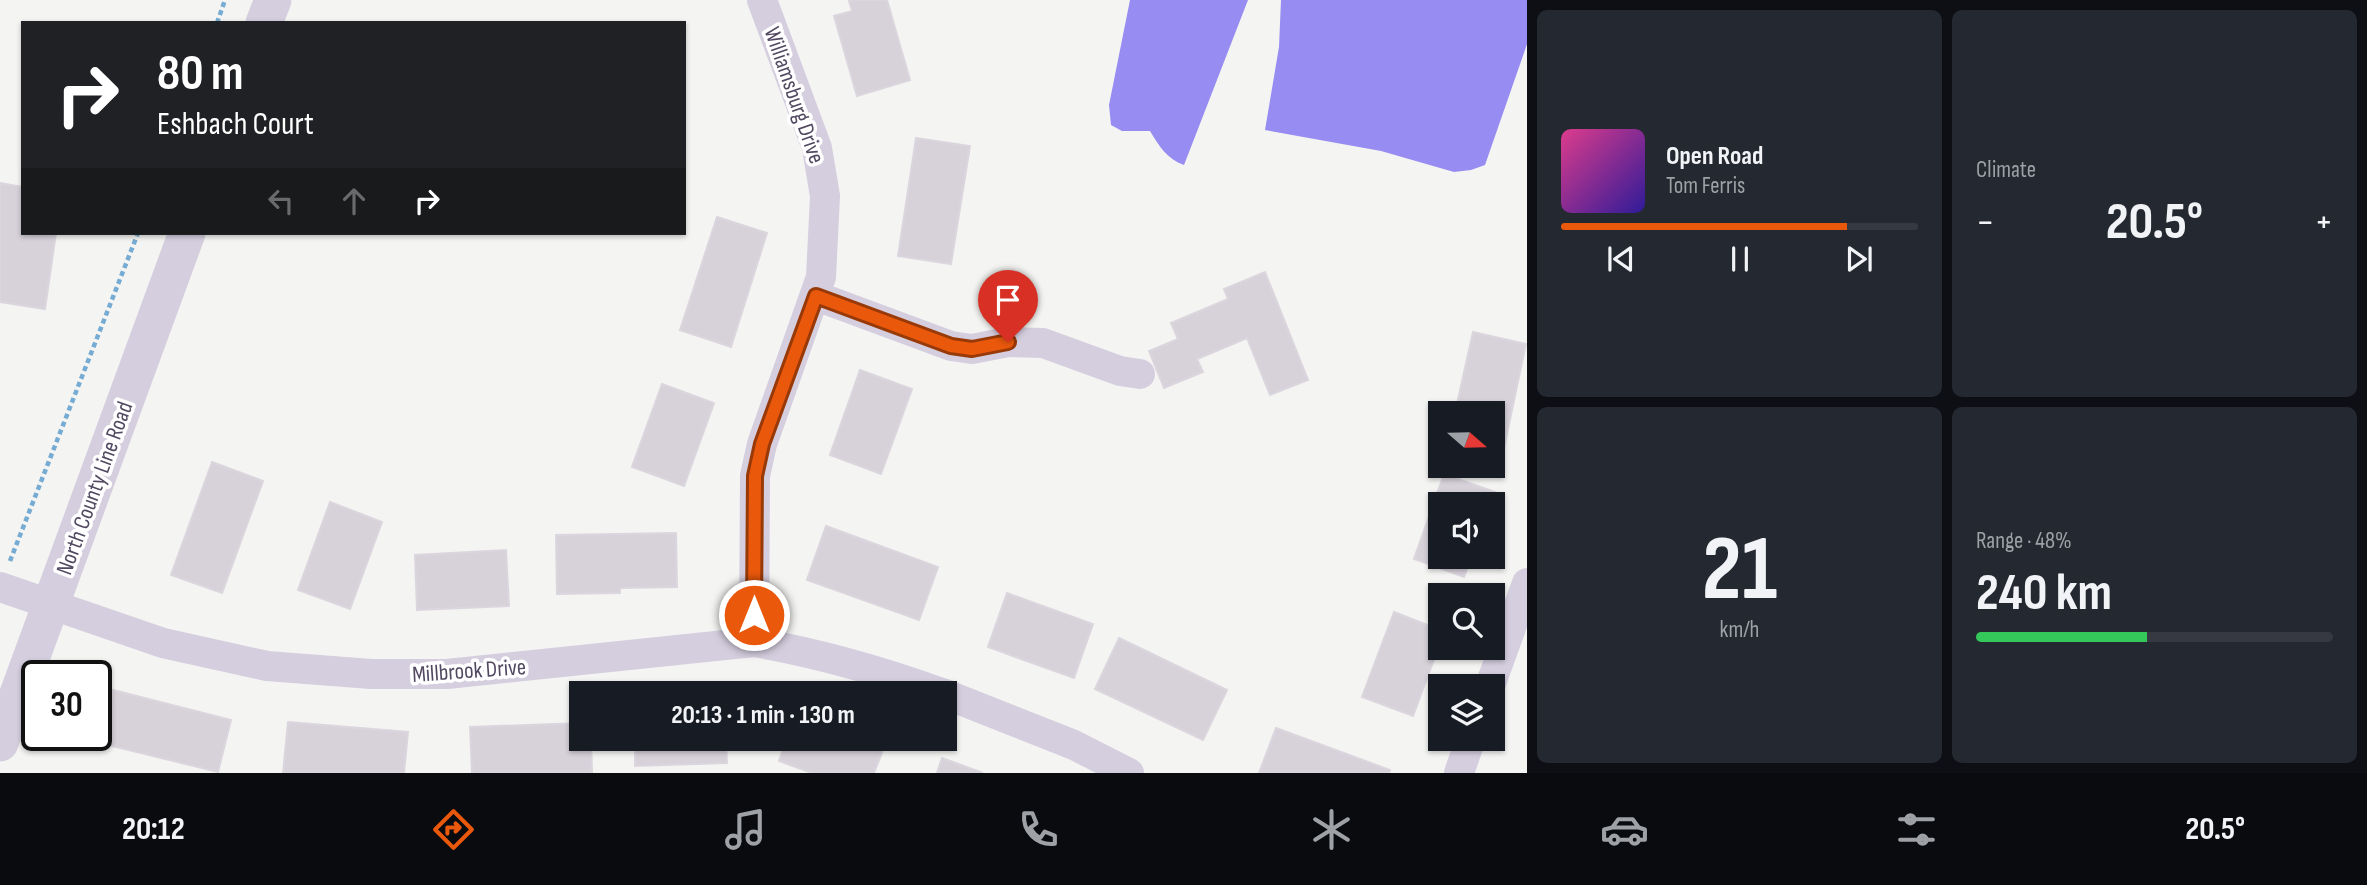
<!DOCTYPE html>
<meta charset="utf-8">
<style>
body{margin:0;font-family:"Sofia Sans Condensed",sans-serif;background:#242831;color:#f1f3f6;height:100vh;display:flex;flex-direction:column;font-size:26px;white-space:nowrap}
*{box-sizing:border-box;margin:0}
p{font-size:23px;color:#9ea1a6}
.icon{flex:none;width:38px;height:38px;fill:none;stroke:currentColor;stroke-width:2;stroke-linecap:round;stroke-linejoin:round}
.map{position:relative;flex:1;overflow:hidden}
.sheet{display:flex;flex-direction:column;gap:10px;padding:10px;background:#0d0f14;width:840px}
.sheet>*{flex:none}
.hud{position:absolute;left:21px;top:21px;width:665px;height:214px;border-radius:0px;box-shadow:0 2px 5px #0004;background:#202124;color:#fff;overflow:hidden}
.needle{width:46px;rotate:110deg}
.controls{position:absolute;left:1428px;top:401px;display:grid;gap:14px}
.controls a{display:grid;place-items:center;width:77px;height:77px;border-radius:0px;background:#171b24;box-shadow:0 2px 5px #0004;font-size:35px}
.speed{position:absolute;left:21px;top:660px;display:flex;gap:14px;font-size:35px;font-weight:700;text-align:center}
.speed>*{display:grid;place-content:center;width:91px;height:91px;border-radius:50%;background:#171b24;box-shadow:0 2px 5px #0004;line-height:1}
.speed .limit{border:4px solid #111;border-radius:10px;background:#fff;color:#111}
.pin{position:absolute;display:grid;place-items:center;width:60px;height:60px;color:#fff;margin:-72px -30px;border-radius:50% 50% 50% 0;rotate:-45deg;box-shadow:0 0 7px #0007}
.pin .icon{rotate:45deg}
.me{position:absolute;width:77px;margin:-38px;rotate:0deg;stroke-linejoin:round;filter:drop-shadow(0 0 5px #0008)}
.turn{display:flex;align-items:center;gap:24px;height:147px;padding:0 21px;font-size:32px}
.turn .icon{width:91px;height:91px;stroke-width:2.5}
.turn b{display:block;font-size:49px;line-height:60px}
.lanes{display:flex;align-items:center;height:66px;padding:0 21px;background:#0003;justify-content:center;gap:35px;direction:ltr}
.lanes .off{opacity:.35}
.big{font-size:52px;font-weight:700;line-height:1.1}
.sheet .card{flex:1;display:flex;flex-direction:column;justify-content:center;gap:10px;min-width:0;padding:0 24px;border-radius:10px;background:#242831}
.sheet .dial{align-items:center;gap:0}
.dial b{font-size:91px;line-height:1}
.song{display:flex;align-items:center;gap:21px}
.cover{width:84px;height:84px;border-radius:10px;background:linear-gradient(135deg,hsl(330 70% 55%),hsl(250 70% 35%))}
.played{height:7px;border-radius:4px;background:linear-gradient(90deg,#ea580c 80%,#363941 80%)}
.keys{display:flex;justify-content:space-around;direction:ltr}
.heat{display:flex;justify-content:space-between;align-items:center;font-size:38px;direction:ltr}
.charge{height:10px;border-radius:5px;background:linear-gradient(90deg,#34c759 48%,#363941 0)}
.sheet .tiles{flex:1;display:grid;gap:10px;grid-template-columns:repeat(2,1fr)}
.trip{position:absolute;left:569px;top:681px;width:388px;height:70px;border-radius:0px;background:#171b24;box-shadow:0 2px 5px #0004;font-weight:700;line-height:70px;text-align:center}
.tabs{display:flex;height:112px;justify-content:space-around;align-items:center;background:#090b0e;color:#9ea1a6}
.tabs .icon{width:49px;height:49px}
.tabs .active{color:#ea580c}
.tabs b{font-size:32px;color:#f1f3f6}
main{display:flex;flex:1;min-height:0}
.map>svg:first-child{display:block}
.water{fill:#978cf1}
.building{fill:#d7d1da;stroke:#dbd6de;stroke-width:2}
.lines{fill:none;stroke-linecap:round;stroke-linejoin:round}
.path{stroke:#76acd3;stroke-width:4.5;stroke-dasharray:5 3.5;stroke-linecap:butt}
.minor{stroke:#d5cedf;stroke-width:30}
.tertiary{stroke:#d5cedf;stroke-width:37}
.route-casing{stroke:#983908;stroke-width:18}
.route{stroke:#ea580c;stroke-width:12}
.labels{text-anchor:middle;stroke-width:7;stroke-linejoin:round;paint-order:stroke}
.street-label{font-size:23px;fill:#524961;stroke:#fff}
</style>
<main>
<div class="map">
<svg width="1527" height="773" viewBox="0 0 1527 773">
<rect width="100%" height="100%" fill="#f4f4f2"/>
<g class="water">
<path d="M 1130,0 L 1248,0 L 1184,165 C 1167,159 1159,146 1150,131 L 1122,131 L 1111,125 L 1109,105 Z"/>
<path d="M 1281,0 L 1527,0 L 1527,44 L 1485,165 L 1471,170 L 1454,172 L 1381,151 L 1265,130 L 1279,47 Z"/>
</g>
<g class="building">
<path d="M 854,0 L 887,0 L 910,80 L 857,96 L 834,16 L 852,11 L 849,1 Z"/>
<path d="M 916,138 L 970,146 L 951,264 L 898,256 Z"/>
<path d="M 0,183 L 23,187 L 23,233 L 56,233 L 45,309 L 0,302 Z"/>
<path d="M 717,217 L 767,233 L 731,347 L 680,330 Z"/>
<path d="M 1265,272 L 1308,380 L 1270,395 L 1247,338 L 1197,359 L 1203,372 L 1164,388 L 1149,351 L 1178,339 L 1171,323 L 1228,299 L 1224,289 Z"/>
<path d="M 1473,332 L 1526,344 L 1501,462 L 1493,461 L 1493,413 L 1455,413 Z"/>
<path d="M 860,370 L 912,389 L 881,474 L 830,455 Z"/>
<path d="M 662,384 L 714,403 L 684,486 L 632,467 Z"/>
<path d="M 212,462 L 263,481 L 222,593 L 171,575 Z"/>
<path d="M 1444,474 L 1495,492 L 1490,504 L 1440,504 L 1440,556 L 1472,556 L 1464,577 L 1414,559 Z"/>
<path d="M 330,502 L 382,522 L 350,609 L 298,590 Z"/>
<path d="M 826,526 L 938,567 L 919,620 L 807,580 Z"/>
<path d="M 676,533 L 677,587 L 620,588 L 620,593 L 557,594 L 556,535 Z"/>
<path d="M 506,550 L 509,606 L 417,610 L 415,555 Z"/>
<path d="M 1007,593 L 1093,624 L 1074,678 L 988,647 Z"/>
<path d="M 1394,612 L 1440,630 L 1440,643 L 1413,716 L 1362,697 Z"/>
<path d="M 1119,638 L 1227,690 L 1203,740 L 1095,689 Z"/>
<path d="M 113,690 L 231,720 L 218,772 L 100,743 Z"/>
<path d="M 288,722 L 408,732 L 404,773 L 283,773 Z"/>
<path d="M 581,723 L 581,738 L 591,738 L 592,773 L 472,773 L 470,727 Z"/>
<path d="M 1276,728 L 1390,770 L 1389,773 L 1259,773 Z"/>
<path d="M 635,738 L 726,738 L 727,763 L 635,766 Z"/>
<path d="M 787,738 L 877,738 L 886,742 L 874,773 L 812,773 L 779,761 Z"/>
<path d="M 942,758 L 983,773 L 937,773 Z"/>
</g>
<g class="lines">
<g class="path">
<path d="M 217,23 L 225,0"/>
<path d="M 10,561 L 138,233"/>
</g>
<g class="minor">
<path d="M 816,296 L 951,346 L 972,349 L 1008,342 L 1043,343 L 1120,371 L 1140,374"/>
<path d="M 0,587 L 163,643 L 267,666 L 371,674 L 447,674 L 754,642 C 818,653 881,671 942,693"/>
<path d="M 754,642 L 755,476 L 762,444 L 821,277 L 825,196 L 817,148 L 762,0"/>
<path d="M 1490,686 L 1527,583"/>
<path d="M 945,694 L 1074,745 L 1129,773"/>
<path d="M 1459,773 L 1471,738"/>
</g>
<g class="tertiary">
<path d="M 264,23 L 273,0"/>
<path d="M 0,743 L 187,233"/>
</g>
</g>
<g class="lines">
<defs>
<path id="route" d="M 754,615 L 755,476 L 762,444 L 816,296 L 951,346 L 972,349 L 1008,342"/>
</defs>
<use href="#route" class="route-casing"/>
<use href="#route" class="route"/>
</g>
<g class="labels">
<g class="street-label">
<text transform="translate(795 95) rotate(71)" y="8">Williamsburg Drive</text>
<text transform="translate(94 488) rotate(-70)" y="8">North County Line Road</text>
<text transform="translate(469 670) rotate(-4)" y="8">Millbrook Drive</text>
</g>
</g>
</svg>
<div class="controls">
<a><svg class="needle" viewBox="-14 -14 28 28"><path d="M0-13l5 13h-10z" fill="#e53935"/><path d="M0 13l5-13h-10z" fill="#9ea1a6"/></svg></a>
<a><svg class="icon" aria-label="sound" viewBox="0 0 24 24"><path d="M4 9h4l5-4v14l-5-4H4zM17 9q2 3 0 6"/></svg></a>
<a><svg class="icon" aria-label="search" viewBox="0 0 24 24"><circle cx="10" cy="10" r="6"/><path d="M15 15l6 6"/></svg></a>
<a><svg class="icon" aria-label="layers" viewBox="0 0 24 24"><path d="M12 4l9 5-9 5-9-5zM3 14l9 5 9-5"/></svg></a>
</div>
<div class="speed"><div class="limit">30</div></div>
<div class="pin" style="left:1008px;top:342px;background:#d93025"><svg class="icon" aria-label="arrive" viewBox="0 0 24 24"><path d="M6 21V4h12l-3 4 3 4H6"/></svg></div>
<svg class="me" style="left:754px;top:615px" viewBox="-20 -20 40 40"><circle r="17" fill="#ea580c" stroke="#fff" stroke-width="3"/><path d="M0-11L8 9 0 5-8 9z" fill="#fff"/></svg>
<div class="trip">20:13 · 1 min · 130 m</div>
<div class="hud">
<div class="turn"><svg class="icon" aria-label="right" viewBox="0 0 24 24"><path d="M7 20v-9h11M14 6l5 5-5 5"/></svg><div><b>80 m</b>Eshbach Court</div></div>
<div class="lanes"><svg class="icon off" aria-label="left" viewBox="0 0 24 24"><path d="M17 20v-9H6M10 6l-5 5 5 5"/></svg><svg class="icon off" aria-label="ahead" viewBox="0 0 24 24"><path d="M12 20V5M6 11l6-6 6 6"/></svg><svg class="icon" aria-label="right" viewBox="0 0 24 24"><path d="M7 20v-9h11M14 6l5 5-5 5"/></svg></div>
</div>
</div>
<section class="sheet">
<div class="tiles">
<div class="card">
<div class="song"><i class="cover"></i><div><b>Open Road</b><p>Tom Ferris</p></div></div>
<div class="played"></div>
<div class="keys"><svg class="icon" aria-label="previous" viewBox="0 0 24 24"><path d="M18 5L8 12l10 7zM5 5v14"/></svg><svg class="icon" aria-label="pause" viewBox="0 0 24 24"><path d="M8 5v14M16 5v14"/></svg><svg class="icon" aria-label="next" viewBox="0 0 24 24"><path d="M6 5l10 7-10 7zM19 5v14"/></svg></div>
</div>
<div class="card"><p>Climate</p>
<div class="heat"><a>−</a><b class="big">20.5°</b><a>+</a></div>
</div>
<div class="card dial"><b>21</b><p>km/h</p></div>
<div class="card"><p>Range · 48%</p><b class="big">240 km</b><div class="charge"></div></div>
</div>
</section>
</main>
<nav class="tabs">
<b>20:12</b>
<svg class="icon active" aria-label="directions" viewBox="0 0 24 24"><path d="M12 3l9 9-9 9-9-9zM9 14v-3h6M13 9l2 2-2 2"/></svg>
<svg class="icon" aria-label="music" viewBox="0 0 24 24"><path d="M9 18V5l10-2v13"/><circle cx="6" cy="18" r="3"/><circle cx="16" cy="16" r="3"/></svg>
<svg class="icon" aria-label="phone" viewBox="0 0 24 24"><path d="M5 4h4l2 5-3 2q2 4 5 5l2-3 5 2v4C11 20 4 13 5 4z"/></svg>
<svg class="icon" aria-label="climate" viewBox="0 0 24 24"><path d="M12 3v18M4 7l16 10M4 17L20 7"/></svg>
<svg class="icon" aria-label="car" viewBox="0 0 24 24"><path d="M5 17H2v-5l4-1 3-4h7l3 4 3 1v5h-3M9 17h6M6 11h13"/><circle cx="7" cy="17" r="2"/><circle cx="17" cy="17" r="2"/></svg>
<svg class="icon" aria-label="filters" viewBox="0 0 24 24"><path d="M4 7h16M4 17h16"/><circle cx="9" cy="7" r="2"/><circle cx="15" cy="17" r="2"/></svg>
<b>20.5°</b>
</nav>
